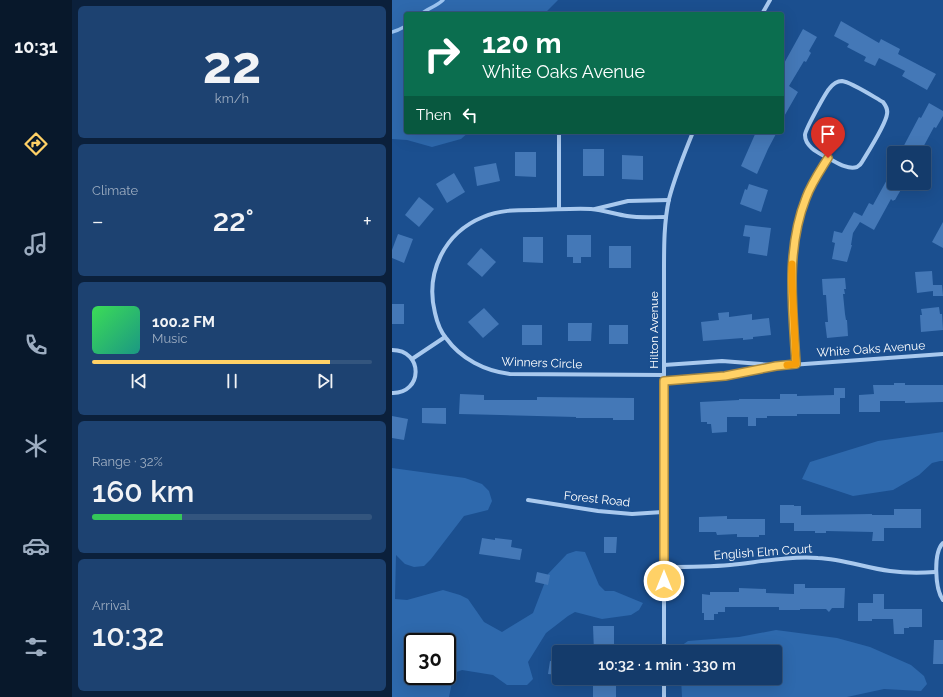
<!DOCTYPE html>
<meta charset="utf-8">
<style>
body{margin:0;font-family:Raleway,sans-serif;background:#1d4271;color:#f1f3f6;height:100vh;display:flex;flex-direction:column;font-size:15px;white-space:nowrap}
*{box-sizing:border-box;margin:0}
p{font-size:13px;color:#9dadc1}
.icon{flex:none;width:22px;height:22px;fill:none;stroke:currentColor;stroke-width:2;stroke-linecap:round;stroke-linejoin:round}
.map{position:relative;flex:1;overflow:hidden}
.details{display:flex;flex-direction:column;gap:6px;padding:6px;background:#0b203b;width:320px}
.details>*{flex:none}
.guide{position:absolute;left:12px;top:12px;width:380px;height:122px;border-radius:4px;box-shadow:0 4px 16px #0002,0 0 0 1px #33557e;background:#0b6e4f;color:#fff;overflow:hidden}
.buttons{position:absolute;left:495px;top:146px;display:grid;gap:8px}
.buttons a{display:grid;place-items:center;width:44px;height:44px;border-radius:4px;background:#143b6b;box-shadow:0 4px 16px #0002,0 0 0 1px #33557e;font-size:20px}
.speed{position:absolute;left:12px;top:633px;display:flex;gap:8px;font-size:20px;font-weight:700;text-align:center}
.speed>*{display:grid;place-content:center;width:52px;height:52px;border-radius:50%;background:#143b6b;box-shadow:0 4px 16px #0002,0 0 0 1px #33557e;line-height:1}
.speed .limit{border:2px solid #111;border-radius:6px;background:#fff;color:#111}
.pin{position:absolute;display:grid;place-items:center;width:34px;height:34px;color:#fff;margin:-41px -17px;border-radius:50% 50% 50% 0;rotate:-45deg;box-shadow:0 0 4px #0007}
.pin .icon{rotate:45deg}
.me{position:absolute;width:44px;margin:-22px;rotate:0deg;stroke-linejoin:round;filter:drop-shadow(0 0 3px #0008)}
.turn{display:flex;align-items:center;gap:14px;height:84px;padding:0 12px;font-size:18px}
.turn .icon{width:52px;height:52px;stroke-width:2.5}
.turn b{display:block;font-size:28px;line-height:34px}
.then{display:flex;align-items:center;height:38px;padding:0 12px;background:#0003;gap:8px;font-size:15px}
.big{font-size:30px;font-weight:600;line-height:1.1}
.details .widget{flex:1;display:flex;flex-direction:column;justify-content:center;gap:6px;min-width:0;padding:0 14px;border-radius:6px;background:#1d4271}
.details .dial{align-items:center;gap:0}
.dial b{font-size:52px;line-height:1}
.song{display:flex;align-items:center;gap:12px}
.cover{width:48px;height:48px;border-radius:6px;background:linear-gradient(135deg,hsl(130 70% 55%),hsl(170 70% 35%))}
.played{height:4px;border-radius:2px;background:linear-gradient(90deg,#ffd166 85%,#33557e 85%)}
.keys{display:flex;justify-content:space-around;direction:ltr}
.heat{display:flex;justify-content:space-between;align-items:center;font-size:22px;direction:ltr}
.charge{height:6px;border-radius:3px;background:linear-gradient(90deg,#34c759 32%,#33557e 0)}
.trip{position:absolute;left:160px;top:645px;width:230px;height:40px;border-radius:4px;background:#143b6b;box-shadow:0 4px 16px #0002,0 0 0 1px #33557e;font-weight:600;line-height:40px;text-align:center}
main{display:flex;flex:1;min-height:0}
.menu{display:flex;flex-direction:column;width:72px;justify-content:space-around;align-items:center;background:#08182b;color:#9dadc1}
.menu .icon{width:28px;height:28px}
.menu .active{color:#ffd166}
.menu b{font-size:18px;color:#f1f3f6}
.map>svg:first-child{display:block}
.green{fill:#2e69ad;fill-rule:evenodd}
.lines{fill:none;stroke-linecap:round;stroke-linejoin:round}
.stream{stroke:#9cc4f0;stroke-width:3.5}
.building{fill:#4478b7}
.street{stroke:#a9c9ee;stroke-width:4}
.route-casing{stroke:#a68842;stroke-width:10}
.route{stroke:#ffd166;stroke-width:7}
.slow{stroke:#f59e0b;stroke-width:7}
.labels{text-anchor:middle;stroke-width:3;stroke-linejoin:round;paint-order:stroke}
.street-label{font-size:12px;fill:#fff;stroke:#1b4f8f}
</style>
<main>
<nav class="menu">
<b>10:31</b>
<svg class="icon active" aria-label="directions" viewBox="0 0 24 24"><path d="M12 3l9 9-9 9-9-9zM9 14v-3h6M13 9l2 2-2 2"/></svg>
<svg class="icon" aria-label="music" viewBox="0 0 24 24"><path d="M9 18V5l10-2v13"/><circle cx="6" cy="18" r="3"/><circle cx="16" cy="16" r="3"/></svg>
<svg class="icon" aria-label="phone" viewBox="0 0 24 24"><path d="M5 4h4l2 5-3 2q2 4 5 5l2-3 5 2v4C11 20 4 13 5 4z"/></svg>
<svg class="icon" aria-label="climate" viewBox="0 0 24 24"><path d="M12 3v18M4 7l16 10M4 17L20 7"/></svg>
<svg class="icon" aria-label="car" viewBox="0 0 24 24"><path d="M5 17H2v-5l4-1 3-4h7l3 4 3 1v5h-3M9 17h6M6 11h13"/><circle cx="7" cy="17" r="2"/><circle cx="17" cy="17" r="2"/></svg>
<svg class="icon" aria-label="filters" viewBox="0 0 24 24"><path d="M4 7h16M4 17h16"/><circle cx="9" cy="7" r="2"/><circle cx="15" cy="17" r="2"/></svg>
</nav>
<section class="details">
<div class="widget dial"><b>22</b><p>km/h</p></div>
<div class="widget"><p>Climate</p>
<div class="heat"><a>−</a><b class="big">22°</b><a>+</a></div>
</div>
<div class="widget">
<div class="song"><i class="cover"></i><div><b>100.2 FM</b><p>Music</p></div></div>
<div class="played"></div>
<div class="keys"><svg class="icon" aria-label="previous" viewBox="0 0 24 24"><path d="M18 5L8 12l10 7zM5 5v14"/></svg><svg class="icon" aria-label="pause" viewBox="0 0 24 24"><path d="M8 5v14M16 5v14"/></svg><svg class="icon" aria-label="next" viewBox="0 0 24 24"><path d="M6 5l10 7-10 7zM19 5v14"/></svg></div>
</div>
<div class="widget"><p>Range · 32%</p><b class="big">160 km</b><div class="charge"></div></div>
<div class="widget"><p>Arrival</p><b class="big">10:32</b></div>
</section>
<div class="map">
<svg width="551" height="697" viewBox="0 0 551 697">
<rect width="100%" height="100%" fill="#1b4f8f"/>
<g class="green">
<path d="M 0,0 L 166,0 L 152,14 L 14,14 L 14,132 L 77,132 L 69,139 L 40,147 L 15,140 L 0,139 Z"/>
<path d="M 551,432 L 551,461 L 548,461 L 540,463 L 527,475 L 501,490 L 461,496 L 410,479 L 418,462 L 486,441 Z"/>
<path d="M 0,468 L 73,478 L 90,484 L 97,491 L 100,501 L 96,510 L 72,516 L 39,559 L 32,566 L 22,567 L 13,564 L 4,555 L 3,599 L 15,600 L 51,590 L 68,595 L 76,599 L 92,622 L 110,632 L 141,613 L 156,574 L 175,554 L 184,551 L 193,552 L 207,585 L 213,591 L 222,591 L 251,603 L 247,610 L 239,615 L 210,619 L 183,612 L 176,616 L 154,633 L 136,662 L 141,679 L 135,685 L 115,685 L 101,675 L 70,670 L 62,673 L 57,697 L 0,697 ZM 21,642 L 55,642 L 55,676 L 21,676 Z"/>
<path d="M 384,630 L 445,638 L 478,647 L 519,665 L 532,676 L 535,684 L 529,691 L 492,689 L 455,697 L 290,697 L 289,678 L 383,678 L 383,652 L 289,652 L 289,646 L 296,641 L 347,637 Z"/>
</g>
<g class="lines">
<g class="stream">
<path d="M 29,14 C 35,9 45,6 51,0"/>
<path d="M 0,32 L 6,30 L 14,26"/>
</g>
</g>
<g class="building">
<path d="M 449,21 L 487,43 L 489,39 L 508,49 L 506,54 L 544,74 L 535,90 L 510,76 L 513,71 L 487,58 L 483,66 L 472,61 L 474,57 L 455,47 L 457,44 L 442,36 Z"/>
<path d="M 411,29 L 425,37 L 417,51 L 419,53 L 414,62 L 412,61 L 397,86 L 406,92 L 390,120 L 390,67 Z"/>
<path d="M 537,103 L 551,111 L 551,116 L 544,128 L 542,127 L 528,153 L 508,153 L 527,117 L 529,118 Z"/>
<path d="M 364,132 L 385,132 L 376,149 L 365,174 L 349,166 Z"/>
<rect x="191" y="149" width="21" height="27"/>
<path d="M 123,152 L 144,152 L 144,177 L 123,176 Z"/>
<path d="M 230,155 L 251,156 L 251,180 L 230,179 Z"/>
<path d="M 104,163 L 108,181 L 85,186 L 82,167 Z"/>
<path d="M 502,167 L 502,183 L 506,183 L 511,186 L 503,200 L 502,200 L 501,201 L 499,199 L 482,230 L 468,222 L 461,233 L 459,245 L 460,245 L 455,262 L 440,259 L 443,243 L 440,242 L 442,231 L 450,233 L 462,212 L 470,216 L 477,203 L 481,205 Z"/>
<path d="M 62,173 L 73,192 L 55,203 L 44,184 Z"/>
<path d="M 357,184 L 376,190 L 369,212 L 348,204 L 353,189 L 355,190 Z"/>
<path d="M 27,197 L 42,209 L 27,227 L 13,215 Z"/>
<path d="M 551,222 L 551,248 L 540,242 Z"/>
<path d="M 353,225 L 379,228 L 375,256 L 356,253 L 358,237 L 351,236 Z"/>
<path d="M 6,234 L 21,239 L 12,263 L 0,258 L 0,250 Z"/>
<path d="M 175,235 L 199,235 L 199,257 L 189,257 L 189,263 L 181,263 L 181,257 L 175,257 Z"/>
<path d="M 131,237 L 151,237 L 151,263 L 131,262 Z"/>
<rect x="217" y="246" width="22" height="22"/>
<path d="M 89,248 L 104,262 L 90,277 L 75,264 Z"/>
<path d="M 540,271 L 541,285 L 550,285 L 551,296 L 541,296 L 541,291 L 525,293 L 523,272 Z"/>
<path d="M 453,278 L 454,289 L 452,289 L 453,294 L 451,294 L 453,314 L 454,320 L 455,320 L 456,336 L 435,338 L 433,322 L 436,322 L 434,295 L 431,295 L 430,279 Z"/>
<rect x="0" y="304" width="12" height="20"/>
<path d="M 547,307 L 548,314 L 550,314 L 551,330 L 529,332 L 528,315 L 530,315 L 529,309 Z"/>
<path d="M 92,308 L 107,324 L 91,338 L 76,322 Z"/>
<path d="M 337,312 L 337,317 L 360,314 L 360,320 L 377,318 L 379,335 L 361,337 L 361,339 L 351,340 L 351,338 L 311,341 L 309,322 L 327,320 L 326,313 Z"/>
<path d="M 176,323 L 200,323 L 199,341 L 176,341 Z"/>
<rect x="130" y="325" width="20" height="20"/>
<rect x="217" y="325" width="19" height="19"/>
<path d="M 502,383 L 513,383 L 513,385 L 551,385 L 551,402 L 513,403 L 513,401 L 488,401 L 488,412 L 467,412 L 467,395 L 482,394 L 481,385 L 502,385 Z"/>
<path d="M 442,388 L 453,388 L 453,398 L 448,398 L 448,414 L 405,414 L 405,416 L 375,416 L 375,418 L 364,418 L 364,426 L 356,426 L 356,417 L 335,417 L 335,432 L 320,433 L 319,424 L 315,424 L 315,422 L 309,422 L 308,402 L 347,400 L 347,399 L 388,399 L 388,394 L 405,394 L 405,396 L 442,395 Z"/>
<path d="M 68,394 L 92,395 L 92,400 L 145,400 L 145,397 L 242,398 L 242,420 L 221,420 L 221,418 L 184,418 L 184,417 L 67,414 Z"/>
<path d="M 30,408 L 54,408 L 54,424 L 30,423 Z"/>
<path d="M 0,416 L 16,419 L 12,440 L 0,438 Z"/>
<path d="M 388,505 L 402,505 L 402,506 L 409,506 L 409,515 L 480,514 L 480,515 L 502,515 L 502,509 L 529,509 L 529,528 L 492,528 L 492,541 L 480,541 L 481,532 L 434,531 L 434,533 L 423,533 L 423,531 L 402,531 L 402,523 L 388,523 Z"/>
<path d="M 335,516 L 335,519 L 373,519 L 373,535 L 367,535 L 367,537 L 345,537 L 345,534 L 325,535 L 324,532 L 307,532 L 307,517 Z"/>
<path d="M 212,537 L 225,537 L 224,553 L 212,553 Z"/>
<path d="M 90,538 L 103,540 L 103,538 L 120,540 L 119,547 L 130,549 L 128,560 L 87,554 Z"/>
<path d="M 145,572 L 158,575 L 156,585 L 143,582 Z"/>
<path d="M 402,584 L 413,584 L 413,588 L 453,588 L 452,608 L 440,608 L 437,612 L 434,609 L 408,609 L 408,610 L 387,610 L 387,607 L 333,607 L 333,612 L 326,612 L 326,614 L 322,614 L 322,620 L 312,620 L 312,613 L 310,613 L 310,594 L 318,595 L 318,592 L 347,592 L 347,588 L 374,589 L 374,593 L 402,594 Z"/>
<path d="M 481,594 L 492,594 L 492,609 L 530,609 L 530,627 L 517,627 L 517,628 L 512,628 L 512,634 L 502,634 L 501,619 L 480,619 L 480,621 L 466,621 L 466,603 L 481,603 Z"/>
<path d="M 201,626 L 222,626 L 222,652 L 202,652 Z"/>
<path d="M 542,640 L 551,640 L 551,664 L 541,664 Z"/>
<path d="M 158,661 L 167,662 L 167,675 L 156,674 Z"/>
<path d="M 201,678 L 220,678 L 220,686 L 224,686 L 224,697 L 201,697 Z"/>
</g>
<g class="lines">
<g class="street">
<path d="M 370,14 L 378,0"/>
<path d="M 167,132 L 167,209"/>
<path d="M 203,209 L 236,201 L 277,200"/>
<path d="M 0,350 C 32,350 31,394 0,393"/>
<path d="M 20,359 L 53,337"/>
<path d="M 404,364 C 401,309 393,251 414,198 C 419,184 428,171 436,158 C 444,162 455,170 465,167 C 467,166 469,164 470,162 C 476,152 494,124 495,114 C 496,109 494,106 491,102 C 482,97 459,82 450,81 C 445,81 440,85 437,89 C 433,94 413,130 413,135 C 413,147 427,153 436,158"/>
<path d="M 272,365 L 330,361 L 380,365"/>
<path d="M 272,375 L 118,374 C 93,371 69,359 54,338 C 48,331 45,322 43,313 C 33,273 52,233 91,217 C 107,210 124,210 142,210 C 161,210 180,208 199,209 C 211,210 223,214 235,216 C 248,218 261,217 274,217"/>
<path d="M 272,381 L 333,376 L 385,366 L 551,354"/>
<path d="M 136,500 L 206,511 L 240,514 L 271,512"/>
<path d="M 551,543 C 541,553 543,589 551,600"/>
<path d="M 271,567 C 294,567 316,567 338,565 C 367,562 397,556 426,558 C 451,559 474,568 498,571 C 513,573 528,573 543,572"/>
<path d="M 272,652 L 272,270 C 272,246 272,222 277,199 C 283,176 292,154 301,132"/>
<path d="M 272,678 L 272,697"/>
</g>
</g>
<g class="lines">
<defs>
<path id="route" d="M 272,581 L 272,381 L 333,376 L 384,366 L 404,364 C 401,309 393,251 414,198 C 419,184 428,171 436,158"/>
</defs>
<use href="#route" class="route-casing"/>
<use href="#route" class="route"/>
<path class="slow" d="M 395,365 L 404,364 L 400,281 L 400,264"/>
</g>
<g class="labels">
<g class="street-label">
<text transform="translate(262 330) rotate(-90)" y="4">Hilton Avenue</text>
<text transform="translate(479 349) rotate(-4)" y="4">White Oaks Avenue</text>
<text transform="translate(150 363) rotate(2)" y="4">Winners Circle</text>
<text transform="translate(205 499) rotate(6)" y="4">Forest Road</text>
<text transform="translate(371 552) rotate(-4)" y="4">English Elm Court</text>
</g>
</g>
</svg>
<div class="buttons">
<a><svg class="icon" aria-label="search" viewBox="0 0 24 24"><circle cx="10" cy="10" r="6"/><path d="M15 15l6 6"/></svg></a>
</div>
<div class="speed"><div class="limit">30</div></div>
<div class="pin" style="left:436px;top:158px;background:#d93025"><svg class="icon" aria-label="arrive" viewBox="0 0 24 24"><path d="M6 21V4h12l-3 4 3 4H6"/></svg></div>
<svg class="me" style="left:272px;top:581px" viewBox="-20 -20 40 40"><circle r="17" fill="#ffd166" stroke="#fff" stroke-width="3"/><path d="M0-11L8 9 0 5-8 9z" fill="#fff"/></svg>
<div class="trip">10:32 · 1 min · 330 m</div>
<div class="guide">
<div class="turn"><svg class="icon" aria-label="right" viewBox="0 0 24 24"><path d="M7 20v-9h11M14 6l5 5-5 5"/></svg><div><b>120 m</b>White Oaks Avenue</div></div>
<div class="then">Then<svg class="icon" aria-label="left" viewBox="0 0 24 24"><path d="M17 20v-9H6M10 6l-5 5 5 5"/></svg></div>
</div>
</div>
</main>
